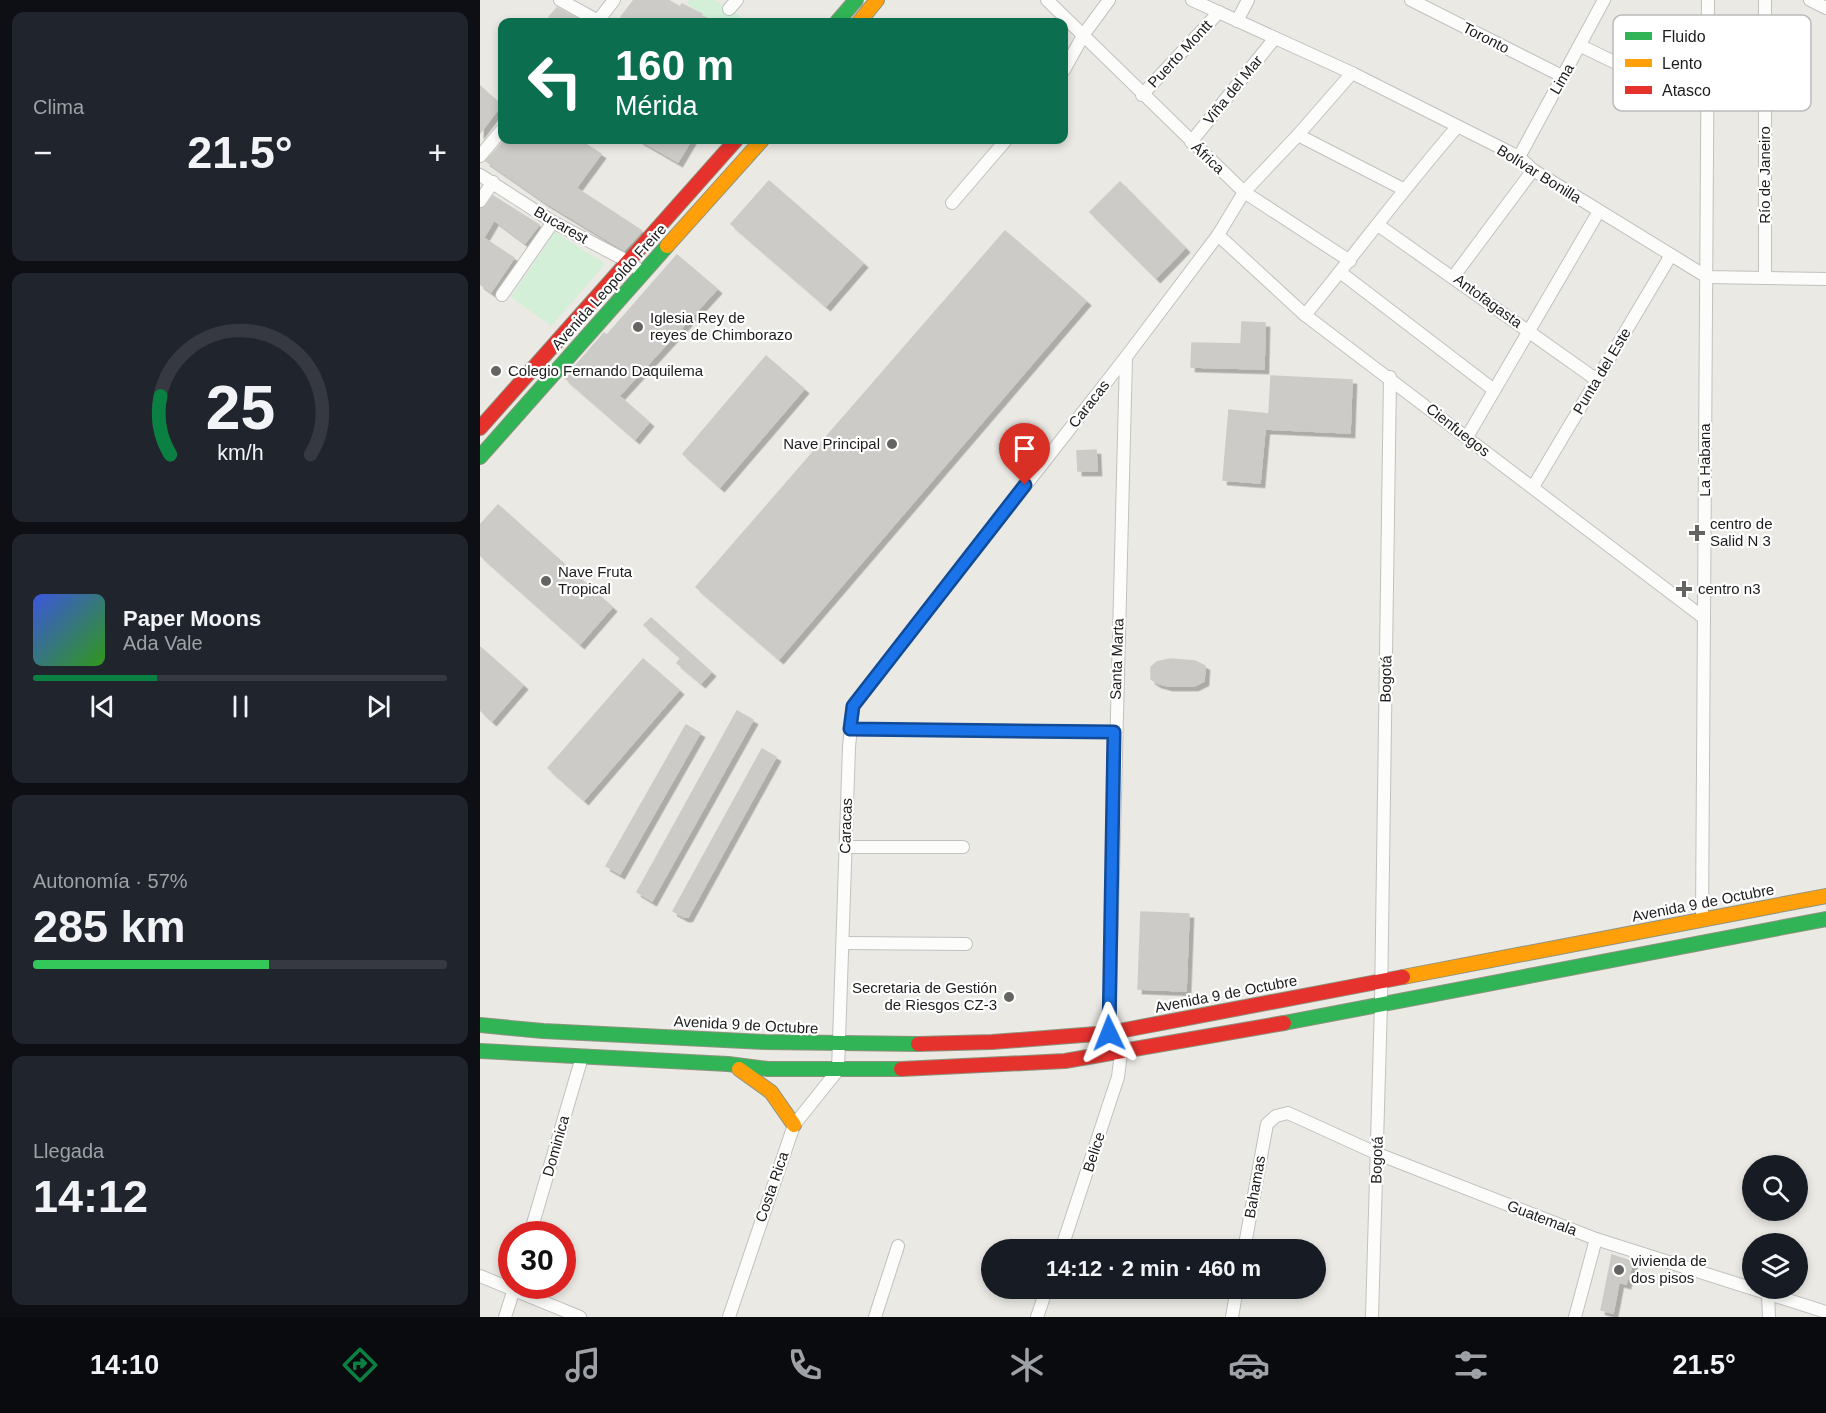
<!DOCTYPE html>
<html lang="es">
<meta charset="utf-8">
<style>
body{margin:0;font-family:Helvetica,sans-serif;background:#20242c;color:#f1f3f6;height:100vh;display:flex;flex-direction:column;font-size:22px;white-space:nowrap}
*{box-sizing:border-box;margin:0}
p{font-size:20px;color:#9ea1a6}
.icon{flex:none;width:33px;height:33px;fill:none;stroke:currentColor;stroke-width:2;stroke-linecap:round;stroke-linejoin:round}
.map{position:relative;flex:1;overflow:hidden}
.side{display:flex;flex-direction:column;gap:12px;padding:12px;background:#0d0f14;width:480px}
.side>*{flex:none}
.guide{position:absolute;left:18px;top:18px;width:570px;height:126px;border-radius:12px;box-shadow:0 3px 9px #0003;background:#0b6e4f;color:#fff;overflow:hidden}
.buttons{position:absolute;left:1262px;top:1155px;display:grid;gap:12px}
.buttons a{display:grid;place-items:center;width:66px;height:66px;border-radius:50%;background:#171b24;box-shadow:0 3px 9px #0003;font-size:30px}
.speed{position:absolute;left:18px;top:1221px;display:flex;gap:12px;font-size:30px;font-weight:700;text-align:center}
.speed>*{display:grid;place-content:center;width:78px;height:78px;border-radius:50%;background:#171b24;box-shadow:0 3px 9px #0003;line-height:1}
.speed .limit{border:9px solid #d22;background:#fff;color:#111}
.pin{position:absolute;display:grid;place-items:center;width:51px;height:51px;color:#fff;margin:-62px -26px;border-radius:50% 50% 50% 0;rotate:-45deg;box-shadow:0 0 6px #0007}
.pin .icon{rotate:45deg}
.me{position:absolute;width:66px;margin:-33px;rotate:358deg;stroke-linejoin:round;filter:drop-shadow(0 0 4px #0008)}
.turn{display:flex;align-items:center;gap:21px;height:126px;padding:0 18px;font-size:27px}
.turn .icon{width:78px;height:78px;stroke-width:2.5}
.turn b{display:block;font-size:42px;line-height:51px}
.big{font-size:45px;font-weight:700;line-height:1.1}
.side .card{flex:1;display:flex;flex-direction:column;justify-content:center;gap:9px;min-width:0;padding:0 21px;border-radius:12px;background:#20242c}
.side .dial{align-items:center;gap:0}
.dial svg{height:156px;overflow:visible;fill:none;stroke:#363941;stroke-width:7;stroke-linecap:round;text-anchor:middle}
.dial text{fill:#f1f3f6;stroke:none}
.song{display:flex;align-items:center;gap:18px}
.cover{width:72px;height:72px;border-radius:9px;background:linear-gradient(135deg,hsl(230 70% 55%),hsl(110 70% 35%))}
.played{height:6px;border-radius:3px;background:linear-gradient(90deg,#0b8043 30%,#363941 30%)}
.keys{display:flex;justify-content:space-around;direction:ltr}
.heat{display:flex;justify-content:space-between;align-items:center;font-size:33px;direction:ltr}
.charge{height:9px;border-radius:4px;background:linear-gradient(90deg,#34c759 57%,#363941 0)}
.trip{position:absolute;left:501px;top:1239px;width:345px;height:60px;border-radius:30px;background:#171b24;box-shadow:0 3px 9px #0003;font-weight:700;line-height:60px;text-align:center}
.menu{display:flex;height:96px;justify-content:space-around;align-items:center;background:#090b0e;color:#9ea1a6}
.menu .icon{width:42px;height:42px}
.menu .selected{color:#0b8043}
.menu b{font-size:27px;color:#f1f3f6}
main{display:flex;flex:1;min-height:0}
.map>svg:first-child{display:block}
.park{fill:#d3efd8}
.building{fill:#cdcbc7;stroke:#cdcbc6;stroke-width:1.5;filter:url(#shadow)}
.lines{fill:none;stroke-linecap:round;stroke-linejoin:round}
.street-casing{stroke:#c1c1bf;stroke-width:14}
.fast-casing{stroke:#8d927e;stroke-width:16}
.slow-casing{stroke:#8d927e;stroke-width:16}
.jam-casing{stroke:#8d927e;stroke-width:16}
.street{stroke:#fcfcfb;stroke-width:12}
.fast{stroke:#30b455;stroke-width:14}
.slow{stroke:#ff9f0a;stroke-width:14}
.jam{stroke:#e5322d;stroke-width:14}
.route-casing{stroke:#114b97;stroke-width:15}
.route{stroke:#1a73e8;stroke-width:10}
.poi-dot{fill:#646462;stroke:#fff;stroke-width:2}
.labels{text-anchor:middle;stroke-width:4.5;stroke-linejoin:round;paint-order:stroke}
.street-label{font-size:15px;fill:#1c1c1c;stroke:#fff}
.poi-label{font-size:15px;fill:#1c1c1c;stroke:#fff;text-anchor:start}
.key{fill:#fff;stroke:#bbb;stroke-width:1.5}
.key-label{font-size:16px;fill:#1c1c1c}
</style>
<main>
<section class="side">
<div class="card"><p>Clima</p>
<div class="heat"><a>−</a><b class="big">21.5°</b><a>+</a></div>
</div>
<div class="card dial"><svg viewBox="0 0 100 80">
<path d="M14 69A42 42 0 1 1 86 69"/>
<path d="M14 69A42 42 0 0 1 9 39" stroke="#0b8043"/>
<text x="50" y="56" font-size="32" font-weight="700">25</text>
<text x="50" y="72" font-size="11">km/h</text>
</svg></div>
<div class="card">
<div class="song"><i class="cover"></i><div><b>Paper Moons</b><p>Ada Vale</p></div></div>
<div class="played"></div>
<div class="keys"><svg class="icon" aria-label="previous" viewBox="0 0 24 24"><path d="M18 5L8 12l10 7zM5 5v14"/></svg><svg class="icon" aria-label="pause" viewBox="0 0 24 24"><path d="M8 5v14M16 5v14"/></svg><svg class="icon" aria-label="next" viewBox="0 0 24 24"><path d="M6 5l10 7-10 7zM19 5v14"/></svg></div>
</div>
<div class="card"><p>Autonomía · 57%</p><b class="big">285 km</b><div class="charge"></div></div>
<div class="card"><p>Llegada</p><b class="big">14:12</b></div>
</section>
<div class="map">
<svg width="1346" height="1317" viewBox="0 0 1346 1317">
<defs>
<filter id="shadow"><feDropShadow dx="4.5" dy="4.5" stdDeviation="0" flood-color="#0004"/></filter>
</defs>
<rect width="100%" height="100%" fill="#eae9e4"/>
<g class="park">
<path d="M 209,0 L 235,0 L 269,22 L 234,22 L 206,3 Z"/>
<path d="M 75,232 L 125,264 L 71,326 L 31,297 Z"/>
</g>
<g class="building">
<path d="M 154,0 L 188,0 L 200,7 L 202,4 L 222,14 L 221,16 L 230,22 L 150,22 L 141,17 Z"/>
<path d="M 77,8 L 104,22 L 79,22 L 69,17 Z"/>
<path d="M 0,86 L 21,105 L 0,133 Z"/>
<path d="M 25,140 L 99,140 L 121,154 L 96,188 L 162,231 L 144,250 L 65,202 L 6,161 Z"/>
<path d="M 160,140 L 211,140 L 198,162 Z"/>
<path d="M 289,181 L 383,263 L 346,306 L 251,224 Z"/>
<path d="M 640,182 L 705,248 L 676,278 L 610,212 Z"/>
<path d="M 13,196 L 59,225 L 45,243 L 14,220 L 0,244 L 0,209 L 6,206 Z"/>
<path d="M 525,231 L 606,301 L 299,659 L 216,587 Z"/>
<path d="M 5,239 L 34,258 L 11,292 L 0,284 L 0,245 Z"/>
<path d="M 197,255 L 237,289 L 139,396 L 169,422 L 155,439 L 85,378 L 124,333 L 127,335 Z"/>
<path d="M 762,322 L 785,323 L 784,369 L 711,367 L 712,343 L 761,344 Z"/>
<path d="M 286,356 L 324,389 L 240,487 L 203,454 Z"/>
<path d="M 791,376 L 872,380 L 870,433 L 785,429 L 780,483 L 743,480 L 749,410 L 789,414 Z"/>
<path d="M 616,450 L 617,471 L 598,471 L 597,451 Z"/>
<path d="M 18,505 L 132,607 L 100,644 L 0,555 L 0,525 Z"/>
<path d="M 171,618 L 231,672 L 221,683 L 197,663 L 201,658 L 164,625 Z"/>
<path d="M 0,647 L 43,685 L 12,721 L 0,710 Z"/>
<path d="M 163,659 L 199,690 L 104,800 L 68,768 Z"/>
<path d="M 690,659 L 715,661 L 725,666 L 724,681 L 714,686 L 688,686 L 677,683 L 671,679 L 671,667 L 677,662 Z"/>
<path d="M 257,711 L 273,720 L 172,901 L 157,892 Z"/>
<path d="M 206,725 L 220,733 L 140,874 L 126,866 Z"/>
<path d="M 282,749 L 296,757 L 208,917 L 204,917 L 193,911 Z"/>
<path d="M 661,912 L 709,914 L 706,991 L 658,989 Z"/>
<path d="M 1132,1255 L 1153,1262 L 1146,1284 L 1139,1282 L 1133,1313 L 1121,1310 Z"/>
</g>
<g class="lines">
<defs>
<g id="street">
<path d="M 80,0 L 120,22"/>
<path d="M 567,0 L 764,192 L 870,261"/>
<path d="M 712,0 L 872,73 L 1039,157 L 1053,170 L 1227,277 L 1346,279"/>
<path d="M 931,0 L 1082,76"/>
<path d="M 1285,0 L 1285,278"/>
<path d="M 1330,0 L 1346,8"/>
<path d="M 249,9 L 257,0"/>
<path d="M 757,21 L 768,0"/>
<path d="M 117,22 L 134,0"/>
<path d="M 1101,46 L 1225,106"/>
<path d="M 584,70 L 604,34 L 629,0"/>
<path d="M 662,95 L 739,12"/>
<path d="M 818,135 L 923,189"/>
<path d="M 711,142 L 795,38"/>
<path d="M 0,156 L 22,130"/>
<path d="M 1039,157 L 1124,0"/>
<path d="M 0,175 L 73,222 L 149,262 L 163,273"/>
<path d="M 0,201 L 13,182"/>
<path d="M 472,203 L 526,140"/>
<path d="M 898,225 L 1117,380"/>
<path d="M 738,235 L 825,315 L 1224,618"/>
<path d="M 860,272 L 1014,390"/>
<path d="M 974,276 L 1053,170"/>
<path d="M 22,295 L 73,222"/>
<path d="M 825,315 C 876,253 924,188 977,127"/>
<path d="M 987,437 L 1119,211"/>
<path d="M 1053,487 L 1191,255"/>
<path d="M 370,729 L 634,732"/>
<path d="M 365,847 L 483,847"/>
<path d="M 1222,920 L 1228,0"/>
<path d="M 364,943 L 486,944"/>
<path d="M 629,1033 L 646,357"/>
<path d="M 50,1234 L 102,1057"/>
<path d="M 581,1250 L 638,1077 L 641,1053"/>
<path d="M 764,1250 L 787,1124 L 796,1116 L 808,1113 L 898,1154 L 1116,1239 L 1346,1312"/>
<path d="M 0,1276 L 100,1317"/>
<path d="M 1288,1295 L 1289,1317"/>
<path d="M 25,1317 L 35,1286"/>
<path d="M 249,1317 L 314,1125 L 358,1070 L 369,747 L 373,706 L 646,357 L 738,235 L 764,192 L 818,135 L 872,73"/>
<path d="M 395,1317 L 418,1246"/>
<path d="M 557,1317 L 567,1288"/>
<path d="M 752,1317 L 757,1288"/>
<path d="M 892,1317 L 901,1003 L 910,377"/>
<path d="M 1095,1317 L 1116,1239"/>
</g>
<g id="fast">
<path d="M 357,22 L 376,0"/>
<path d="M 0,457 L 187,246"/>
<path d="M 804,1023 L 1346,919"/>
<path d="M 0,1025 L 63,1031 L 285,1042 L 438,1044"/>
<path d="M 0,1051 L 248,1064 L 288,1069 L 421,1069"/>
</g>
<g id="slow">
<path d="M 379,22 L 397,0"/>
<path d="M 187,246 L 282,140"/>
<path d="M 923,977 L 1346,896"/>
<path d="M 259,1069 L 291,1092 L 314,1125"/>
</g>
<g id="jam">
<path d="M 0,428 L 256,140"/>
<path d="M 438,1044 L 512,1042 L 629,1033 L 923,977"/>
<path d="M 421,1069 L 585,1061 L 804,1023"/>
</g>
</defs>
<use href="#street" class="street-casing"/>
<use href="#fast" class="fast-casing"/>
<use href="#slow" class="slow-casing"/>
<use href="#jam" class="jam-casing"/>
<use href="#street" class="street"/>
<use href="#fast" class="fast"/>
<use href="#slow" class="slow"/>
<use href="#jam" class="jam"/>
</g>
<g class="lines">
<defs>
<path id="route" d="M 545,485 L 373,706 L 370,729 L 634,732 L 629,1033"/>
</defs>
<use href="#route" class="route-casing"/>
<use href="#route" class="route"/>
</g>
<g class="poi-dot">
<circle cx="158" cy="327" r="6"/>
<circle cx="16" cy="371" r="6"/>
<circle cx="412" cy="444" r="6"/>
<path d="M1214 524h6v6h6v6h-6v6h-6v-6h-6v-6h6z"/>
<circle cx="66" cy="581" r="6"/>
<path d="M1201 580h6v6h6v6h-6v6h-6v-6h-6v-6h6z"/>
<circle cx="529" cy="997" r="6"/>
<circle cx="1139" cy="1270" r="6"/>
</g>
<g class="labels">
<g class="street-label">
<text transform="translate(1006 38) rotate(27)" y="5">Toronto</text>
<text transform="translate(700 54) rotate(-47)" y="5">Puerto Montt</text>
<text transform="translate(1082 79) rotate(-60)" y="5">Lima</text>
<text transform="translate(753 90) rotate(-51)" y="5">Viña del Mar</text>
<text transform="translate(728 158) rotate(43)" y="5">África</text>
<text transform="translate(1059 174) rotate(32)" y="5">Bolívar Bonilla</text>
<text transform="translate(1285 175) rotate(-90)" y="5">Río de Janeiro</text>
<text transform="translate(81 225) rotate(30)" y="5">Bucarest</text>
<text transform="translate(129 287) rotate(-48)" y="5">Avenida Leopoldo Freire</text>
<text transform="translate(1008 301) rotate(36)" y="5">Antofagasta</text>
<text transform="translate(1122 371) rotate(-59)" y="5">Punta del Este</text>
<text transform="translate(609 404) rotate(-52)" y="5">Caracas</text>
<text transform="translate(978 430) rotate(38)" y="5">Cienfuegos</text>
<text transform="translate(1225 460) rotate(-90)" y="5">La Habana</text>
<text transform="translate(637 659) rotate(-88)" y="5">Santa Marta</text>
<text transform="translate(906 679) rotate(-89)" y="5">Bogotá</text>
<text transform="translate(366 826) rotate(-88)" y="5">Caracas</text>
<text transform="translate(1223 903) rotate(-11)" y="5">Avenida 9 de Octubre</text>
<text transform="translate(746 994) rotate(-11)" y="5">Avenida 9 de Octubre</text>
<text transform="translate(266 1025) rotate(3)" y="5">Avenida 9 de Octubre</text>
<text transform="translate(76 1146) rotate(-74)" y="5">Dominica</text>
<text transform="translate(614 1152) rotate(-72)" y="5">Belice</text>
<text transform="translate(897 1160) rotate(-88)" y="5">Bogotá</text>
<text transform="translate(292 1187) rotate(-71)" y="5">Costa Rica</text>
<text transform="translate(775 1187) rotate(-80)" y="5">Bahamas</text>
<text transform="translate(1062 1218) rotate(21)" y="5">Guatemala</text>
</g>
<g class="poi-label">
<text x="170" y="323">Iglesia Rey de<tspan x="170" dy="17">reyes de Chimborazo</tspan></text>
<text x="28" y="376">Colegio Fernando Daquilema</text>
<text x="400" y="449" text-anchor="end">Nave Principal</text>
<text x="1230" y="529">centro de<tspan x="1230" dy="17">Salid N 3</tspan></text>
<text x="78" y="577">Nave Fruta<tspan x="78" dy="17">Tropical</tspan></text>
<text x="1218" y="594">centro n3</text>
<text x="517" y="993" text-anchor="end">Secretaria de Gestión<tspan x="517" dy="17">de Riesgos CZ-3</tspan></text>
<text x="1151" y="1266">vivienda de<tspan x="1151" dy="17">dos pisos</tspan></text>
</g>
</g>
<rect x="1133" y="15" width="198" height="96" rx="9" class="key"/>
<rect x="1145" y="32" width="27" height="8" fill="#30b455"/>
<rect x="1145" y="59" width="27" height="8" fill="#ff9f0a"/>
<rect x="1145" y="86" width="27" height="8" fill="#e5322d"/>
<g class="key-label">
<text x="1182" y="42">Fluido</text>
<text x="1182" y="69">Lento</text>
<text x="1182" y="96">Atasco</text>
</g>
</svg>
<div class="buttons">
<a><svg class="icon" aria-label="search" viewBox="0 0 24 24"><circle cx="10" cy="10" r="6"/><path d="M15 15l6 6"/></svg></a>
<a><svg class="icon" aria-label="layers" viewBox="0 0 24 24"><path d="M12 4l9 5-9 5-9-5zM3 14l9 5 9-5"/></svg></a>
</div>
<div class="speed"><div class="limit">30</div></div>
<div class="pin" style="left:545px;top:485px;background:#d93025"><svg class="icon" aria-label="arrive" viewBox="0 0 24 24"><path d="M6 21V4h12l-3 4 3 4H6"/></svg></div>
<svg class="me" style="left:629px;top:1033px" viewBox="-20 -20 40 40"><path d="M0-17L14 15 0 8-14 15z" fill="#1a73e8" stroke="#fff" stroke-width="4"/></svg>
<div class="trip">14:12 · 2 min · 460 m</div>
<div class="guide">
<div class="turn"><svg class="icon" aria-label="left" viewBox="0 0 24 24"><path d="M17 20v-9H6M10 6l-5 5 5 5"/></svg><div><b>160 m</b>Mérida</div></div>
</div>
</div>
</main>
<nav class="menu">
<b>14:10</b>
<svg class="icon selected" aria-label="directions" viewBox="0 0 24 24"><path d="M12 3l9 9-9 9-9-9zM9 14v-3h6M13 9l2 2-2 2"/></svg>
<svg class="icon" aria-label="music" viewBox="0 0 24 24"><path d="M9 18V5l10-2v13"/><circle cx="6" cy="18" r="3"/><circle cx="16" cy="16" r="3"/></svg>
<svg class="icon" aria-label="phone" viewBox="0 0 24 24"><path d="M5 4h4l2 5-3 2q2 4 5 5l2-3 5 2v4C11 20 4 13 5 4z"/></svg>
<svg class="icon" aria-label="climate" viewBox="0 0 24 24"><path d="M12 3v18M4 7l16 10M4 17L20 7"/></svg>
<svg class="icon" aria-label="car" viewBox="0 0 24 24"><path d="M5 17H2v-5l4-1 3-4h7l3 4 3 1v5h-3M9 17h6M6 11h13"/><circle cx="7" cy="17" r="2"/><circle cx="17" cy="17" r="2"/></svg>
<svg class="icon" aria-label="filters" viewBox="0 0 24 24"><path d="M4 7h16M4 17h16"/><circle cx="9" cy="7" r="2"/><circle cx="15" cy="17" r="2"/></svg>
<b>21.5°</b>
</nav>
